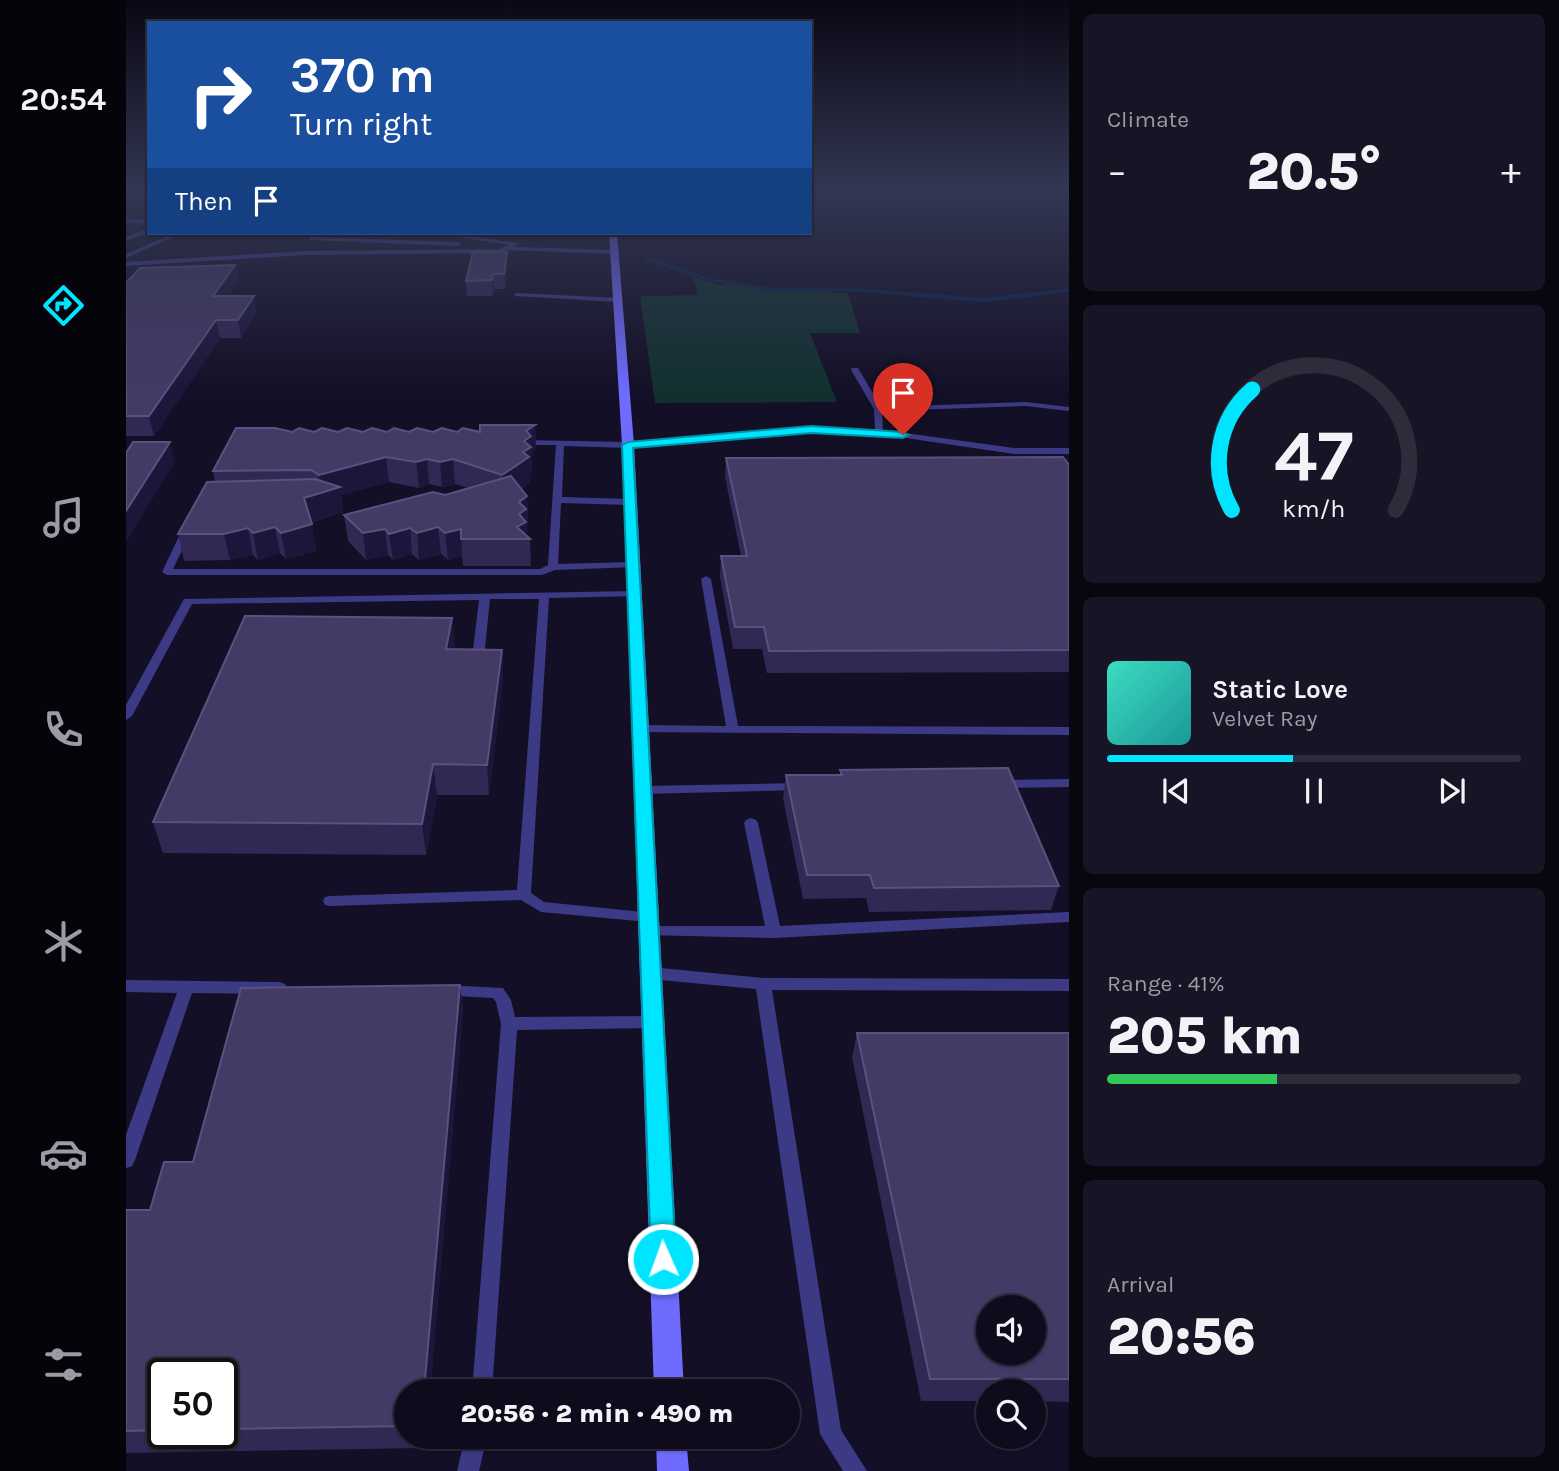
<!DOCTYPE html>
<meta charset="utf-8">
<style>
body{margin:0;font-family:Karla,sans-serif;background:#171425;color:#f1f3f6;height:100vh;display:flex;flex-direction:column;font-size:26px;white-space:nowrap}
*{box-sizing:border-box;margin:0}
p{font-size:23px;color:#9b9ba3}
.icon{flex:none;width:38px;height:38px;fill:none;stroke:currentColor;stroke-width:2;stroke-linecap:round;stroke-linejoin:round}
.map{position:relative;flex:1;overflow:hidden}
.drawer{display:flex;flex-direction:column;gap:14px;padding:14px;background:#08060f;width:490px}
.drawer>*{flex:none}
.banner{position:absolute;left:21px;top:21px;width:665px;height:214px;border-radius:0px;box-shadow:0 2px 5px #0004,0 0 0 2px #2e2b3b;background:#1a4fa0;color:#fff;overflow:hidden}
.buttons{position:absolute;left:850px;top:1295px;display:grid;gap:14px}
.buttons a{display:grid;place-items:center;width:70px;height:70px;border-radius:50%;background:#0e0b1c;box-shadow:0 2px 5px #0004,0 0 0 2px #2e2b3b;font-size:35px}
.speed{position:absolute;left:21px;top:1358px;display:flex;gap:14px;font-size:35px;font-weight:700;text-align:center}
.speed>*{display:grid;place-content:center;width:91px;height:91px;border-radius:50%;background:#0e0b1c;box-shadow:0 2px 5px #0004,0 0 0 2px #2e2b3b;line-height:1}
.speed .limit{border:4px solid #111;border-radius:10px;background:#fff;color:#111}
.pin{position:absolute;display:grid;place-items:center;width:60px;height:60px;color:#fff;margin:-72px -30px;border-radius:50% 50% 50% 0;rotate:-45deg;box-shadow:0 0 7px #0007}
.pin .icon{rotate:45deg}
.me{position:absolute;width:77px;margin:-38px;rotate:358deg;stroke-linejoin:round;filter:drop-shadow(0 0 5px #0008)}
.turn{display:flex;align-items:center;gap:24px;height:147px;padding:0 28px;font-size:32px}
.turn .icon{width:91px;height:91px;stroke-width:2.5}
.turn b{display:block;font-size:49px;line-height:60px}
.then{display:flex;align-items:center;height:66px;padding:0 28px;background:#0003;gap:14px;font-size:26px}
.big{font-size:52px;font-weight:800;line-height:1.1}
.drawer .widget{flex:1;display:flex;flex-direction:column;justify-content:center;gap:10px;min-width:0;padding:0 24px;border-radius:10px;background:#171425}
.drawer .dial{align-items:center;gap:0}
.dial svg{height:182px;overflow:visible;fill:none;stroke:#2e2b3b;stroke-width:7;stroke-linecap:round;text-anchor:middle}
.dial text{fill:#f1f3f6;stroke:none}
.song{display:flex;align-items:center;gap:21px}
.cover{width:84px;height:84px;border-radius:10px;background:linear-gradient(135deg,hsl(170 70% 55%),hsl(180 70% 35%))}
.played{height:7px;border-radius:4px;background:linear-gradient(90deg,#00e5ff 45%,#2e2b3b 45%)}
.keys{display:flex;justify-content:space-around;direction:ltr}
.heat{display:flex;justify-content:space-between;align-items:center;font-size:38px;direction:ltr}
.charge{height:10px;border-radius:5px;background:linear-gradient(90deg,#34c759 41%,#2e2b3b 0)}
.trip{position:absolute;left:268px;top:1379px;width:406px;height:70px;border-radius:35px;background:#0e0b1c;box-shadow:0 2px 5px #0004,0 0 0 2px #2e2b3b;font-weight:800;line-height:70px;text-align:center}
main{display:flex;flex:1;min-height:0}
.tabs{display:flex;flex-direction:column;width:126px;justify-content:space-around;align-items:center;background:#06040b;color:#9b9ba3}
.tabs .icon{width:49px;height:49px}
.tabs .current{color:#00e5ff}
.tabs b{font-size:32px;color:#f1f3f6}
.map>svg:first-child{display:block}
.green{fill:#12302f}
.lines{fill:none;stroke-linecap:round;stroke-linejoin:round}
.stream-far1{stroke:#0c2248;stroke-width:3.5}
.stream{stroke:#0c2248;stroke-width:4.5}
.lane{fill:#3d3a85;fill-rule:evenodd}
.secondary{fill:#6f6bff;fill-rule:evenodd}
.wall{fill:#312854;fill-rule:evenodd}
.shaded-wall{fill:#1d163a}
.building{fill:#433a66;stroke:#5a527e;stroke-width:2;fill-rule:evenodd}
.route{fill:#00e5ff;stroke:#0095a6;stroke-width:2}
</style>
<main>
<nav class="tabs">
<b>20:54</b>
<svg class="icon current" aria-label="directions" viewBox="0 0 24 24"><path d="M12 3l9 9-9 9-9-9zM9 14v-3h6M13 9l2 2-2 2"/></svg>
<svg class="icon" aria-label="music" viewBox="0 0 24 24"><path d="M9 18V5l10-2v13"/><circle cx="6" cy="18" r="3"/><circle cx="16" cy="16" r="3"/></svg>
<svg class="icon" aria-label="phone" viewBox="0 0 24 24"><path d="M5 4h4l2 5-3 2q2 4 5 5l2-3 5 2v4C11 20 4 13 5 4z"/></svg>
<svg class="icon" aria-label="climate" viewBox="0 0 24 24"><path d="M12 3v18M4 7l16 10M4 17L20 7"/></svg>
<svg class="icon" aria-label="car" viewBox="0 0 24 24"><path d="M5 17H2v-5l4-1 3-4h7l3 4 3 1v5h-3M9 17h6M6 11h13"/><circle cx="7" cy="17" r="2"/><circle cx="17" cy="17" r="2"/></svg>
<svg class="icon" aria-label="filters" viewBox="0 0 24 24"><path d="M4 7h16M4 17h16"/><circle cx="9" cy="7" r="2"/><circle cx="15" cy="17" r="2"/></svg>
</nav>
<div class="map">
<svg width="943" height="1471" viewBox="0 0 943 1471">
<rect width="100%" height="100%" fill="#130f26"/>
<path class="green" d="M 567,277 L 597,286 L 607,281 L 645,290 L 722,293 L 734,333 L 684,333 L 711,402 L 529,403 L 514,296 L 572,295 Z"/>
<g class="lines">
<g class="stream-far1">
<path d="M 521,259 L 585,280 L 650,290 L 734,290 L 804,296"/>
<path d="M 894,296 L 943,290"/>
</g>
<path class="stream" d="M 782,294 L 857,300 L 909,294"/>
<g class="lane">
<path d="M 0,219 L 23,220 L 23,224 L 0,223 Z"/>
<path d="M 23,228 L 23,232 L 0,241 L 0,237 Z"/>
<path d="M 49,233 L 56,233 L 0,258 L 0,254 Z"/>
<path d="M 306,233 L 320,233 L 392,243 L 389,247 L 488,250 L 491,252 L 488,254 L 382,250 L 374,253 L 179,255 L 0,266 L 0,262 L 179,251 L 373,249 L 383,245 Z"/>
<path d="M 185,237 L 332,242 L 335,244 L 332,246 L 183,240 Z"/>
<path d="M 391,293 L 492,298 L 495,300 L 492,302 L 389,296 L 389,294 Z"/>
<path d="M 726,368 L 732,368 L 755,407 L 900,402 L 943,407 L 943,411 L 900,406 L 756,411 L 757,430 L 888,448 L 943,448 L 943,454 L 888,454 L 753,434 L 685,431 L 502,448 L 438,446 L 436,497 L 504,499 L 509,502 L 504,505 L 435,503 L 432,564 L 506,562 L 511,565 L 510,567 L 429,570 L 416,575 L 41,575 L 36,572 L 56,530 L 61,527 L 66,530 L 47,569 L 414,569 L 422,565 L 430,445 L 396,445 L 393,444 L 393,440 L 502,442 L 685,427 L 749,429 L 748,409 L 725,370 Z"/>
<path d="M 580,576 L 585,579 L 612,726 L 943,727 L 943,735 L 510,732 L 508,729 L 514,725 L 600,726 L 575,579 Z"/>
<path d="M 508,591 L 512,592 L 512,596 L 423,598 L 405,893 L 418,902 L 527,913 L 529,917 L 527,921 L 522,922 L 415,912 L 395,900 L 204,906 L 199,905 L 197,901 L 199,897 L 204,896 L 391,890 L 413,599 L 364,599 L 358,658 L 352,661 L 346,658 L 353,600 L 66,604 L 6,716 L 0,720 L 0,705 L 58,599 Z"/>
<path d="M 943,779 L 943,787 L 874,788 L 868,784 L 874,780 Z"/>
<path d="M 674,783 L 679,784 L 680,787 L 679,790 L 517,794 L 511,790 L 517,786 Z"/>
<path d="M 625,818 L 630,820 L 632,823 L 654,926 L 943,912 L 943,922 L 648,938 L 518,935 L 516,931 L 518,927 L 523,926 L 639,926 L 618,823 L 620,820 Z"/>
<path d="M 524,967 L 637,978 L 943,979 L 943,991 L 646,990 L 715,1430 L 741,1471 L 717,1471 L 694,1434 L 630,989 L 524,979 L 519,977 L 516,973 L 519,969 Z"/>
<path d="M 0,980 L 154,982 L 159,984 L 162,988 L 159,992 L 154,994 L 66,993 L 9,1160 L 6,1166 L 0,1168 L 0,1135 L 51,993 L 0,992 Z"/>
<path d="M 319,985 L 377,988 L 385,1000 L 389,1017 L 527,1016 L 533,1017 L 535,1022 L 533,1027 L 527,1028 L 391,1030 L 366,1391 L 346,1391 L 375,1024 L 370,1002 L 367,998 L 313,995 L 311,991 L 313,987 Z"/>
<path d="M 339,1437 L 361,1437 L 353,1471 L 331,1471 Z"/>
</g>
<g class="secondary">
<path d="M 483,233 L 491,233 L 508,445 L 558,1391 L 528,1391 L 496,445 Z"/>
<path d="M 530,1437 L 560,1437 L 563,1471 L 531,1471 Z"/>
</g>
</g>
<g class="wall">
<path d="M 381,252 L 382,267 L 379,289 L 368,289 L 367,296 L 341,296 L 340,281 Z"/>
<path d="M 109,265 L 112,281 L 102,296 L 131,313 L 115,338 L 94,338 L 28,436 L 0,436 L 0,283 Z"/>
<path d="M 409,425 L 410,449 L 406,452 L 406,472 L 403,473 L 404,482 L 395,489 L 401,496 L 402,523 L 401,523 L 400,536 L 404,539 L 405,566 L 337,566 L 336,556 L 322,560 L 315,554 L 293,560 L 286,554 L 267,560 L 262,555 L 240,560 L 222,541 L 218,515 L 319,495 L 342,488 L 329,484 L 316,487 L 303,484 L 293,488 L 263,482 L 215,495 L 217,512 L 185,523 L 190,551 L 160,559 L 154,553 L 132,560 L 127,555 L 104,560 L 58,561 L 52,534 L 89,482 L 87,471 L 166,432 L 354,432 Z"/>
<path d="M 600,458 L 943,465 L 943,672 L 641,673 L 636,649 L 607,649 L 594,577 L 595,556 L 615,556 L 599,477 Z"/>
<path d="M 326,618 L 328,649 L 376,650 L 377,678 L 363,795 L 311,795 L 300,855 L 37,853 L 27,822 Z"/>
<path d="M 714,770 L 933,886 L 925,910 L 743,912 L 740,898 L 677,899 L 657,798 L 660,775 L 714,775 Z"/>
<path d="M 334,985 L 337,1010 L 304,1391 L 280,1391 L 280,1437 L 300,1437 L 299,1448 L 0,1453 L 0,1210 L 24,1210 L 67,1162 ZM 37,1374 L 96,1374 L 96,1433 L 37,1433 Z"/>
<path d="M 731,1033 L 943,1033 L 943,1402 L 908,1401 L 908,1391 L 863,1391 L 863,1401 L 795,1401 L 726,1057 Z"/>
</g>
<g class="shaded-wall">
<path d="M 381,252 L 382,267 L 379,289 L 378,274 Z"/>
<path d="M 109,265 L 112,281 L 91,313 L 87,296 Z"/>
<path d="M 367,274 L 368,289 L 367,296 L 366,280 Z"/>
<path d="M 128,296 L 131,313 L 115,338 L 112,320 Z"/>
<path d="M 90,320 L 94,338 L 28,436 L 23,416 Z"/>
<path d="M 409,425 L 410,449 L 406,452 L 406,472 L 403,473 L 404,482 L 377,501 L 376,475 L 398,441 L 400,431 Z"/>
<path d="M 44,442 L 49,462 L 0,542 L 0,511 Z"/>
<path d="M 260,457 L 263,482 L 215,495 L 217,512 L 182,524 L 178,498 L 195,492 L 193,475 Z"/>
<path d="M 301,459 L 303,484 L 293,488 L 290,462 Z"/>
<path d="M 327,459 L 329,484 L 316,487 L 314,462 Z"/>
<path d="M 401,496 L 402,523 L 401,523 L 400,536 L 391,527 L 393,502 Z"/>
<path d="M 186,524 L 190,551 L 160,559 L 155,533 Z"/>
<path d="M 149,527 L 154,553 L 132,560 L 127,533 Z"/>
<path d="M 312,527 L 315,554 L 293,560 L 291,533 Z"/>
<path d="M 122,528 L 127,555 L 104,560 L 98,534 Z"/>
<path d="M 284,528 L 286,554 L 267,560 L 263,534 Z"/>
<path d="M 259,529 L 262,555 L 240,560 L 237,533 Z"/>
<path d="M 335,529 L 336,556 L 322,560 L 319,533 Z"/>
<path d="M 326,618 L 329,646 L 323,678 L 320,649 Z"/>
<path d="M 376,650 L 377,678 L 363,795 L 361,765 Z"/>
<path d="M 307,764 L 311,795 L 300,855 L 296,824 Z"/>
<path d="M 334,985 L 337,1010 L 304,1391 L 298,1391 Z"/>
<path d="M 297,1437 L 300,1437 L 299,1448 Z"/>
</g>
<g class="building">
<path d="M 347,252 L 381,252 L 378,274 L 367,274 L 366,280 L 340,281 Z"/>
<path d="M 109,265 L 87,296 L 128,296 L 112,320 L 90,320 L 23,416 L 0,416 L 0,283 L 14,268 Z"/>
<path d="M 354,425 L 409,425 L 400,431 L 405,436 L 398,441 L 405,447 L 397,452 L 403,457 L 376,475 L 327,459 L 314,462 L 301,459 L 290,462 L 260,457 L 193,475 L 185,470 L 87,471 L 110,428 L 149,428 L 166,432 L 173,428 L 188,432 L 196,428 L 212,432 L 221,428 L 237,432 L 246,428 L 261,432 L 268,428 L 283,432 L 291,428 L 307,432 L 316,428 L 331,432 L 337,428 L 354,432 Z"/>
<path d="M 7,442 L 44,442 L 0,511 L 0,453 Z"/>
<path d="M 937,457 L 943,465 L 943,650 L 643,651 L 638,627 L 609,627 L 595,556 L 621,556 L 600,458 Z"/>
<path d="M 385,476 L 401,496 L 393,502 L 400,509 L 393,514 L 400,522 L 391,527 L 404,539 L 335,539 L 335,529 L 319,533 L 312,527 L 291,533 L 284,528 L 263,534 L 259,529 L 237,533 L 218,515 L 307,492 L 319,495 Z"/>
<path d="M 189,479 L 214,487 L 178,498 L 186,524 L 155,533 L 149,527 L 127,533 L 122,528 L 98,534 L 52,534 L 81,482 Z"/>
<path d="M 119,616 L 326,618 L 320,649 L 376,650 L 361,765 L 307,764 L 296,824 L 27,822 Z"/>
<path d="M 882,768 L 933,886 L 748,888 L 744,875 L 681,875 L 660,775 L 716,775 L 714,770 Z"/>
<path d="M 334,985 L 298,1391 L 280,1391 L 280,1426 L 96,1429 L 96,1374 L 37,1374 L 37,1430 L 0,1431 L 0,1210 L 24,1210 L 38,1162 L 67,1162 L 115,988 Z"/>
<path d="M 731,1033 L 943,1033 L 943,1379 L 804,1379 ZM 863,1307 L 908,1307 L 908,1353 L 863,1353 Z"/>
</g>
<linearGradient id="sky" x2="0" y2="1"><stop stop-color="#0a0815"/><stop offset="0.48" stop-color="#333752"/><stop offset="1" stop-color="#333752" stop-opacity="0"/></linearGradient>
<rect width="943" height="393" fill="url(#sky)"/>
<path class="route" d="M 685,426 L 777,432 L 783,435 L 777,438 L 685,433 L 507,448 L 550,1259 L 546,1268 L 537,1271 L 529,1268 L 525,1259 L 496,445 L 502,442 Z"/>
</svg>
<div class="buttons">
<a><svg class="icon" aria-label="sound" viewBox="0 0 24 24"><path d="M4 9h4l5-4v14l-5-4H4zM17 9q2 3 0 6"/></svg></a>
<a><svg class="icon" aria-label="search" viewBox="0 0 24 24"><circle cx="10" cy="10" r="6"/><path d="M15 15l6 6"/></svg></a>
</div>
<div class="speed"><div class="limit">50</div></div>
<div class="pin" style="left:777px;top:435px;background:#d93025"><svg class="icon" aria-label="arrive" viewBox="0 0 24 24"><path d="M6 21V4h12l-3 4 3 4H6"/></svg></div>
<svg class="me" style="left:537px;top:1259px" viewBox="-20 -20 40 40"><circle r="17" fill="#00e5ff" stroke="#fff" stroke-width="3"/><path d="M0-11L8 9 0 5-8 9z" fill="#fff"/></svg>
<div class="trip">20:56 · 2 min · 490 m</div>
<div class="banner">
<div class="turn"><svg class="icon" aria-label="right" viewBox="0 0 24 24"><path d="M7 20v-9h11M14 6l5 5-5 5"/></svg><div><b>370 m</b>Turn right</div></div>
<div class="then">Then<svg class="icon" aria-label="arrive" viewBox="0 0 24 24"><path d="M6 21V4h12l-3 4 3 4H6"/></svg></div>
</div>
</div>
<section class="drawer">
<div class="widget"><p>Climate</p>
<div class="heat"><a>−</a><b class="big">20.5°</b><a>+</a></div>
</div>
<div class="widget dial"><svg viewBox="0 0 100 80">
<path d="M14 69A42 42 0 1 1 86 69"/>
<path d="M14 69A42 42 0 0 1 23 16" stroke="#00e5ff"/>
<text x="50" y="56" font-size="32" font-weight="700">47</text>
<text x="50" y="72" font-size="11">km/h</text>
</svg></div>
<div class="widget">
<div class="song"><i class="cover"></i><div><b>Static Love</b><p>Velvet Ray</p></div></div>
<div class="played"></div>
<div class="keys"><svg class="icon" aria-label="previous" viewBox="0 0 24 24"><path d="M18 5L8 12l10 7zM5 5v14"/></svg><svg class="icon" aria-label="pause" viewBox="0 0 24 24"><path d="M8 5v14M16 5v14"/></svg><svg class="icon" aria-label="next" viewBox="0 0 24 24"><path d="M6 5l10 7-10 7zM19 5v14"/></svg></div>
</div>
<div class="widget"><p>Range · 41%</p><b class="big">205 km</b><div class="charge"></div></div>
<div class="widget"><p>Arrival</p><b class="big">20:56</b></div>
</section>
</main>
